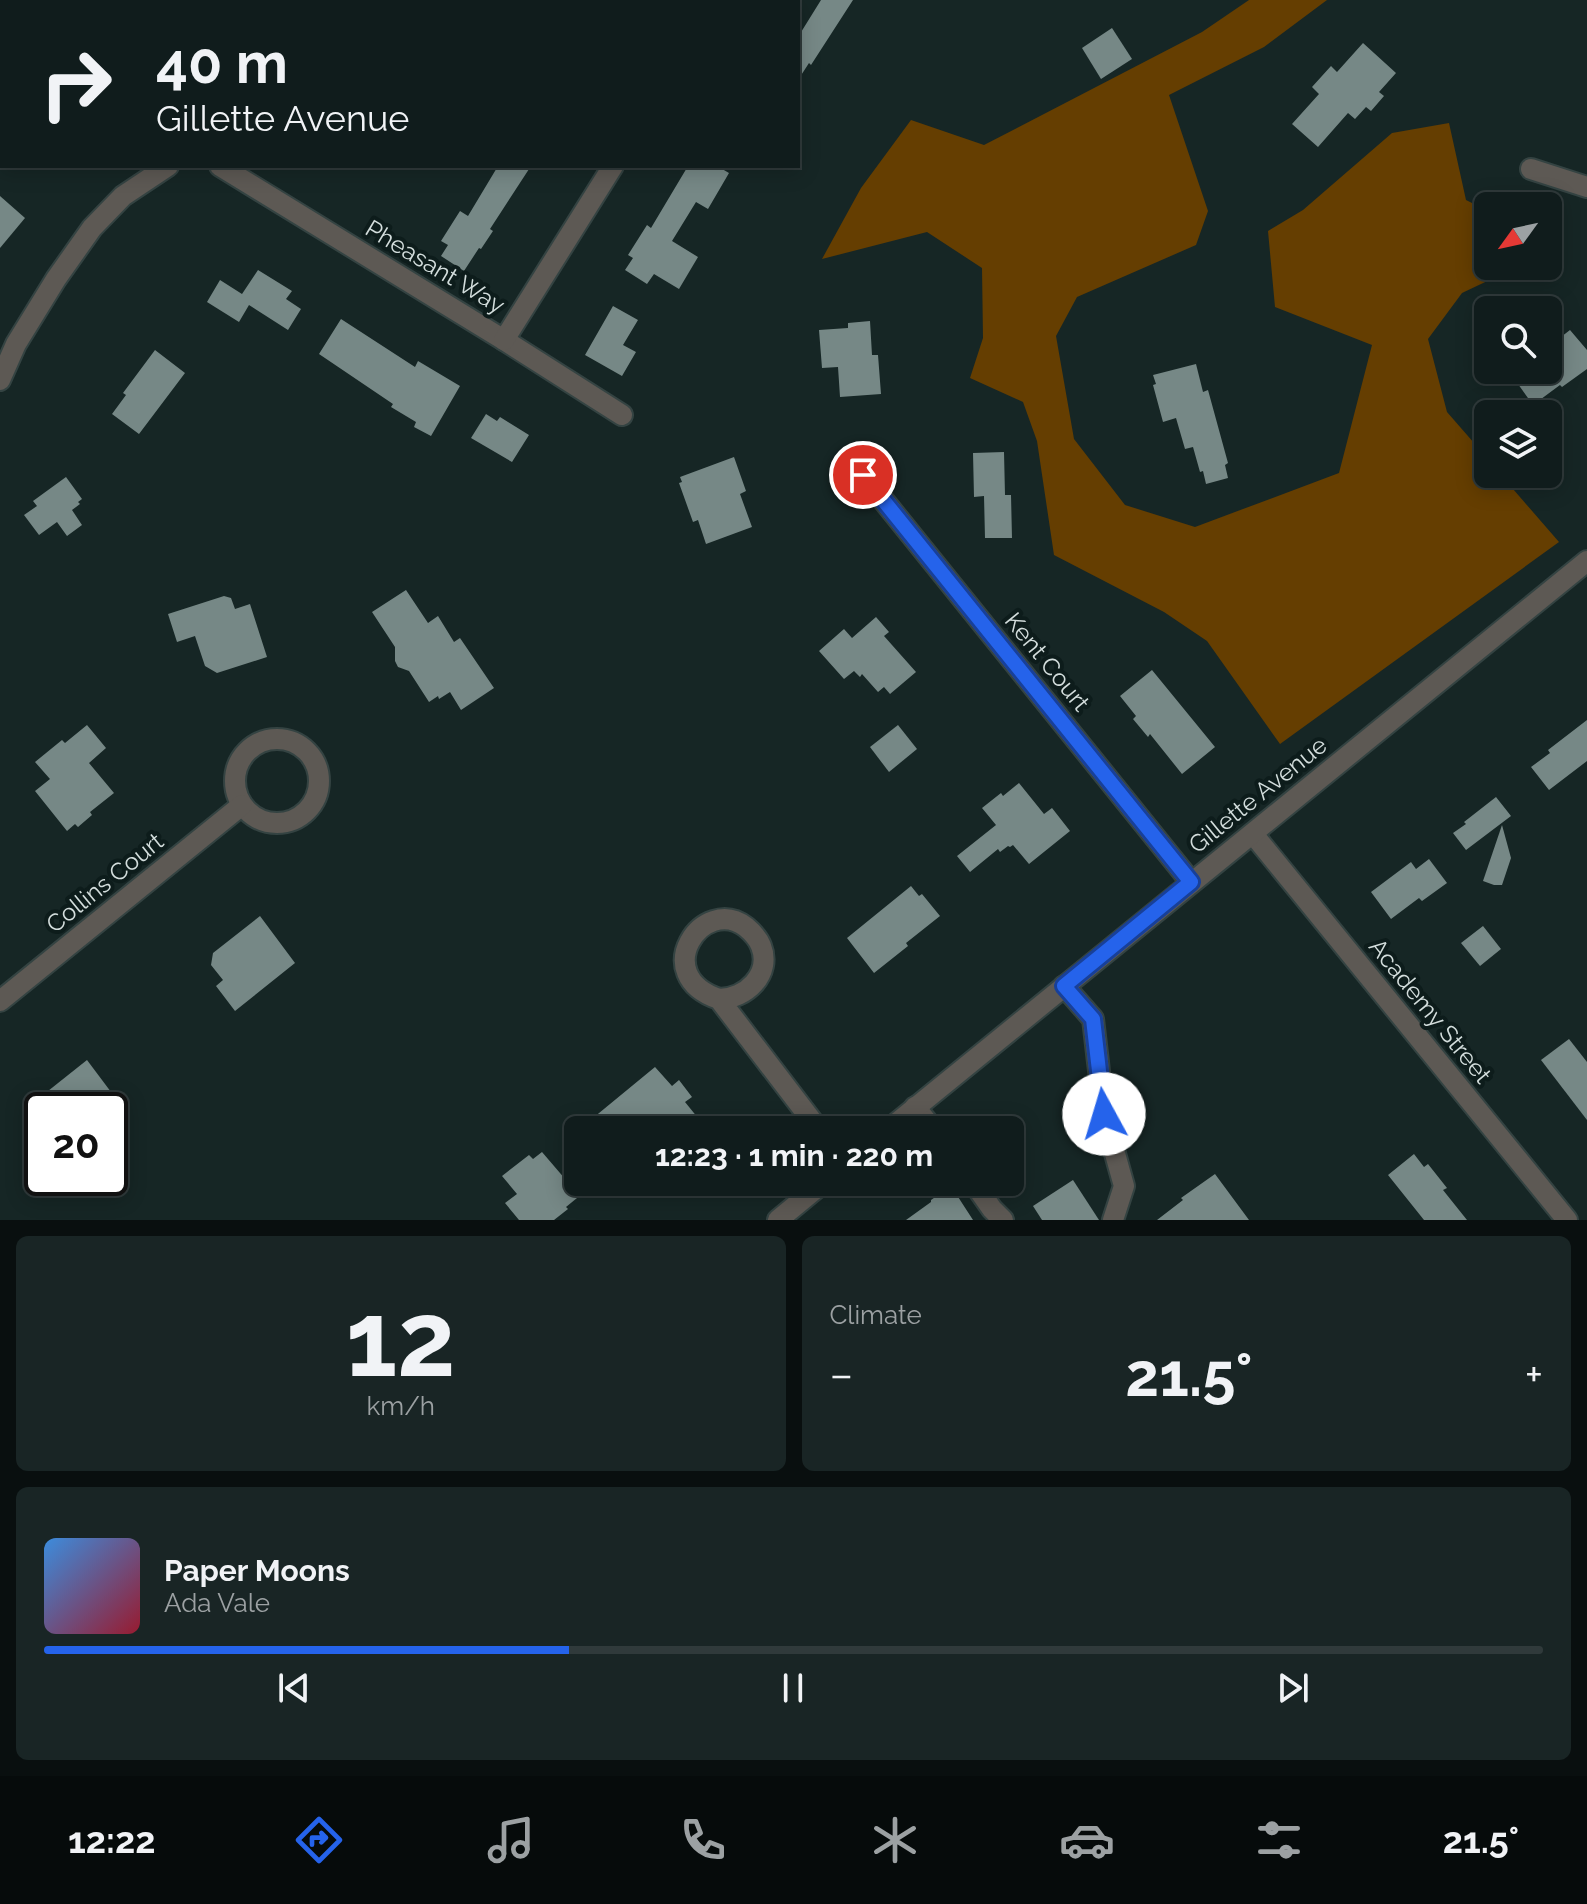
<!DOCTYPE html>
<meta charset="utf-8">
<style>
body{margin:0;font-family:Raleway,sans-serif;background:#192525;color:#f1f3f6;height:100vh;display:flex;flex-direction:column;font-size:30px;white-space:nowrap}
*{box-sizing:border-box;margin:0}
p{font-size:26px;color:#9ca1a3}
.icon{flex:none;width:44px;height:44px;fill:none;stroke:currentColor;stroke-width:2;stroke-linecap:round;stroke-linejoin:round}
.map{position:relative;height:1220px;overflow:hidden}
.drawer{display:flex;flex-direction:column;gap:16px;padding:16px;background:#090f0f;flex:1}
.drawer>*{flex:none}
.guide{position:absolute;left:0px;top:0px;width:800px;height:168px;box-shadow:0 4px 20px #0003,0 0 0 2px #303a3b;background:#101c1c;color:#f1f3f6;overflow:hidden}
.needle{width:52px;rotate:237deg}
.fabs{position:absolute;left:1474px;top:192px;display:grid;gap:16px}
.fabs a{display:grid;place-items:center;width:88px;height:88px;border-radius:12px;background:#101c1c;box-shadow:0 4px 20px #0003,0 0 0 2px #303a3b;font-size:40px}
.speed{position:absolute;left:24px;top:1092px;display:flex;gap:16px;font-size:40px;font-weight:700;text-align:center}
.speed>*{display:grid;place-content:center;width:104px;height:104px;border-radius:50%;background:#101c1c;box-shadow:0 4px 20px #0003,0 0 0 2px #303a3b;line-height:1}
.speed .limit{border:4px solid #111;border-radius:12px;background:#fff;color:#111}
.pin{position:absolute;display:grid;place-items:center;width:68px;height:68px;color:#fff;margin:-34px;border:4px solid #fff;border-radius:50%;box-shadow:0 2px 8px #0007}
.me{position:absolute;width:88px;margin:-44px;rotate:354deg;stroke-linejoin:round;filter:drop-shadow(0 0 6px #0008)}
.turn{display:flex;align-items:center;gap:28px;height:168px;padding:0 24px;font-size:36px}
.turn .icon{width:104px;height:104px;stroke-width:2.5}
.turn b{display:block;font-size:56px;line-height:68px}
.big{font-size:60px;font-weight:700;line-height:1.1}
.drawer .tile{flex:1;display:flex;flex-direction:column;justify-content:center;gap:12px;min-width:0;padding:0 28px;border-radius:12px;background:#192525}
.drawer .dial{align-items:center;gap:0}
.dial b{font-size:104px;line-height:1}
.song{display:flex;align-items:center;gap:24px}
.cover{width:96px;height:96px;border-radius:12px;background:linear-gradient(135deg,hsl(210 70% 55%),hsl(350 70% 35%))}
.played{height:8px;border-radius:4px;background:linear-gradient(90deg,#2563eb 35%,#303a3b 35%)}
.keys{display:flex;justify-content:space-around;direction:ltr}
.heat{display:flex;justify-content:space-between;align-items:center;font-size:44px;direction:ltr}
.drawer .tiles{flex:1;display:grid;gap:16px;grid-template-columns:1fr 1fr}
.tile:last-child{grid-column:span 2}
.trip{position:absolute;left:564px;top:1116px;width:460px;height:80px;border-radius:12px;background:#101c1c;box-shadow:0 4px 20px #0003,0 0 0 2px #303a3b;font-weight:700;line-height:80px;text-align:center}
.menu{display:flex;height:128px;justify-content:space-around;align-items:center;background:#060b0b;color:#9ca1a3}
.menu .icon{width:56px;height:56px}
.menu .selected{color:#2563eb}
.menu b{font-size:36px;color:#f1f3f6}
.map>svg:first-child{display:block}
.forest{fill:#653e01}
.building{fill:#768886}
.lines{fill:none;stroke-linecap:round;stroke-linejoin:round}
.minor-casing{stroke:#344342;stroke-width:24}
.minor{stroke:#5d5954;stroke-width:20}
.route-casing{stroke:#184099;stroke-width:20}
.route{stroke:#2563eb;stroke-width:14}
.labels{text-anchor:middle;stroke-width:8;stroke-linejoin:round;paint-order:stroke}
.street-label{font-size:24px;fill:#d3dddc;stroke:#0d1c1b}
</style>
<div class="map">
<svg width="1587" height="1220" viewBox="0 0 1587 1220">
<rect width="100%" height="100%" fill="#162625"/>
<path class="forest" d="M 1249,0 L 1327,0 L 1264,47 L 1169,95 L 1208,211 L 1196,245 L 1077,297 L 1056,336 L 1074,439 L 1125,505 L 1195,527 L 1339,473 L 1372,345 L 1275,307 L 1268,231 L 1303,210 L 1392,133 L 1449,123 L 1466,200 L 1488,211 L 1488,266 L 1519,266 L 1462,293 L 1428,339 L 1447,412 L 1488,459 L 1488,474 L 1500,474 L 1559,542 L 1280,744 L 1207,641 L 1164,612 L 1054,555 L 1037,441 L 1023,402 L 970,378 L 983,338 L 982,268 L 927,232 L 822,259 L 861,188 L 911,120 L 984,145 L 1202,32 Z"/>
<g class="building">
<path d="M 821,0 L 853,0 L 811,65 L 809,63 L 798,80 L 798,37 Z"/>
<path d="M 1112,28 L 1132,59 L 1101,79 L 1082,48 Z"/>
<path d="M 1363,43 L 1396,73 L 1379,92 L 1384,96 L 1371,111 L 1366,107 L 1355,119 L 1348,113 L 1318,147 L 1292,124 L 1319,94 L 1312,87 L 1331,66 L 1337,72 Z"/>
<path d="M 498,166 L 531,166 L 490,229 L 493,231 L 481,249 L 479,248 L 464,271 L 441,256 L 448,245 L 441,241 L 460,211 L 468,216 Z"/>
<path d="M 688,166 L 717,166 L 729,173 L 708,209 L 696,202 L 672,241 L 698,257 L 679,289 L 654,274 L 647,284 L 625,270 L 633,258 L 628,255 L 647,225 L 651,228 Z"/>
<path d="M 0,196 L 25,218 L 0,248 Z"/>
<path d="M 258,270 L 292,291 L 286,299 L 301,309 L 288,330 L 249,305 L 239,322 L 207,302 L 220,280 L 242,294 Z"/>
<path d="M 613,306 L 638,320 L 623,345 L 636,352 L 622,376 L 585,355 Z"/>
<path d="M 341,319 L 415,367 L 418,361 L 460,386 L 431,436 L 414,427 L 416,422 L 391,407 L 393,404 L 319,354 Z"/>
<path d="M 870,321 L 872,355 L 878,355 L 881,394 L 840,397 L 838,367 L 822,368 L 819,330 L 848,328 L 848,323 Z"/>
<path d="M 1570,330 L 1587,350 L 1587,369 L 1562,387 L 1560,385 L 1533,405 L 1508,370 L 1548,370 L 1548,347 Z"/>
<path d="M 155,350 L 185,373 L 139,434 L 112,414 L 126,395 L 123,393 Z"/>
<path d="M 1196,364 L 1203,392 L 1208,390 L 1228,463 L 1225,465 L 1228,478 L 1206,484 L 1203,471 L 1200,472 L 1193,447 L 1185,449 L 1176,418 L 1163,422 L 1153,385 L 1156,384 L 1153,375 Z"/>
<path d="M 486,414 L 497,421 L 500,417 L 529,435 L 512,462 L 471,438 Z"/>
<path d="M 1004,452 L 1005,495 L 1011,495 L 1012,538 L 985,538 L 984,496 L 974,497 L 973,453 Z"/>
<path d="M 734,457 L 746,491 L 740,494 L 752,527 L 706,544 L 698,520 L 693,522 L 679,483 L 682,482 L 680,477 Z"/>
<path d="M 66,477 L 82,499 L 78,502 L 80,504 L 72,510 L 82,525 L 67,536 L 57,522 L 39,535 L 24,515 L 37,506 L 33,501 Z"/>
<path d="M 406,590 L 428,623 L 438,616 L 454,642 L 460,638 L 494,688 L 461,710 L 450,692 L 439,699 L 438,696 L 429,702 L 409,671 L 398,667 L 395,661 L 395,647 L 372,612 Z"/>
<path d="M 224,596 L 231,598 L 235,609 L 250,604 L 267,657 L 217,673 L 205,666 L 195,636 L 177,642 L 168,614 Z"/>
<path d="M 876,617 L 889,632 L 884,636 L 916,672 L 890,694 L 884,687 L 878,692 L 862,674 L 860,677 L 854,671 L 844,679 L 819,651 L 844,629 L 852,638 Z"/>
<path d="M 1152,670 L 1215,747 L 1182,774 L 1150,734 L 1148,737 L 1133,719 L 1136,716 L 1120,696 Z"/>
<path d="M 1587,720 L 1587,761 L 1549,790 L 1531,767 L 1550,753 L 1548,750 Z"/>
<path d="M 87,725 L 106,748 L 89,763 L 114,793 L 90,812 L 92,815 L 78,827 L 75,824 L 67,831 L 35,791 L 50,779 L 35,762 L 62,740 L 65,743 Z"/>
<path d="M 898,725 L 917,749 L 889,772 L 870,747 Z"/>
<path d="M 1019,783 L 1044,814 L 1052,808 L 1070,831 L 1029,864 L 1013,845 L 1010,847 L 1008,846 L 1000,852 L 998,849 L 970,872 L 957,856 L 996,825 L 982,808 L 1001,793 L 1003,796 Z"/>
<path d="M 1496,797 L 1511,816 L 1466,850 L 1453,833 L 1466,824 L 1464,822 Z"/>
<path d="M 1502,825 L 1511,858 L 1502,885 L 1494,885 L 1483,881 Z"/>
<path d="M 1429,859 L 1447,883 L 1422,901 L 1419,898 L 1391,919 L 1371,892 L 1411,862 L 1416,869 Z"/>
<path d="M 911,886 L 919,896 L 922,894 L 940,916 L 906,943 L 908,946 L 874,973 L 847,938 Z"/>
<path d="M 260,916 L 295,963 L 235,1011 L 216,986 L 223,980 L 211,965 L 213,953 Z"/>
<path d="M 1483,926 L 1501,949 L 1480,966 L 1461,943 Z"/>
<path d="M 1569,1039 L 1587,1062 L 1587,1120 L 1541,1060 Z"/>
<path d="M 87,1060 L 114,1096 L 96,1110 L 45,1110 L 48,1091 Z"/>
<path d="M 655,1067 L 672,1086 L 679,1080 L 692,1097 L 685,1102 L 698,1118 L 683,1130 L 602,1130 L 593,1118 Z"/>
<path d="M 542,1152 L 578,1194 L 575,1197 L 577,1198 L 566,1207 L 568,1209 L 554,1220 L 519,1220 L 505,1203 L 517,1194 L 502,1176 L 529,1155 L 533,1159 Z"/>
<path d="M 1414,1154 L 1424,1167 L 1428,1164 L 1447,1188 L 1443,1190 L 1467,1220 L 1424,1220 L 1388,1175 Z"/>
<path d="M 1215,1174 L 1249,1220 L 1157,1220 L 1183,1200 L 1181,1198 Z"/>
<path d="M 1073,1180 L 1099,1220 L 1042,1220 L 1033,1206 Z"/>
<path d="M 951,1186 L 973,1220 L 906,1220 L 931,1202 L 931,1200 Z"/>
</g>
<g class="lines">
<defs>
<g id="minor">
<path d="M 273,0 L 276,2"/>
<path d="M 316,2 L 318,0"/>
<path d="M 715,2 L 716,0"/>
<path d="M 220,166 L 504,340 L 622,415"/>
<path d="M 1531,169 L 1587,187"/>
<path d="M 504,340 L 613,166"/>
<path d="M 0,380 L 16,344 L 56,279 L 92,228 L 123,196 L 168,166"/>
<path d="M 863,475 L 1191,882"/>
<circle cx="277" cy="781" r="42"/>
<path d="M 1253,834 L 1567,1220"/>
<path d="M 1064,986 L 1093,1019 L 1104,1114 L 1124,1186 L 1113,1220"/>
<path d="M 719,999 C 746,999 772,974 761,946 C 758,938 752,932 746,927 C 703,894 648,975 719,999 L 819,1130"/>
<path d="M 0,1001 L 242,805"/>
<path d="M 915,1107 L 934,1130"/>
<path d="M 888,1130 L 1587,561"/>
<path d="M 973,1182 L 992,1209 L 1003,1220"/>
<path d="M 778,1220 L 824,1182"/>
</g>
</defs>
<use href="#minor" class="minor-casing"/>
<use href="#minor" class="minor"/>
</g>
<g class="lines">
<defs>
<path id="route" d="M 863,475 L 1191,882 L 1064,986 L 1093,1019 L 1104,1114"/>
</defs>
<use href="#route" class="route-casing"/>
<use href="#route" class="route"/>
</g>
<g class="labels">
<g class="street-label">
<text transform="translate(435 267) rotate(31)" y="8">Pheasant Way</text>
<text transform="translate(1047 662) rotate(51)" y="8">Kent Court</text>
<text transform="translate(1258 795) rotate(-39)" y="8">Gillette Avenue</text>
<text transform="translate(105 883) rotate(-39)" y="8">Collins Court</text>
<text transform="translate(1430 1011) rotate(51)" y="8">Academy Street</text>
</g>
</g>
</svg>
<div class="fabs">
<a><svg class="needle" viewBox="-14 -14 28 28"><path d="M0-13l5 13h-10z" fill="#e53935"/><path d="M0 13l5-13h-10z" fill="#9ca1a3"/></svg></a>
<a><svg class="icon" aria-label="search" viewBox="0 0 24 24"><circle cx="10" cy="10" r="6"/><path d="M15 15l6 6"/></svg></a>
<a><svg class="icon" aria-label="layers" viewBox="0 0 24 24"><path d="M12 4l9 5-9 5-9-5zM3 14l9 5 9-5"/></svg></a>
</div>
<div class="speed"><div class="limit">20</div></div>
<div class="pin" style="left:863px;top:475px;background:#d93025"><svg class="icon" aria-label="arrive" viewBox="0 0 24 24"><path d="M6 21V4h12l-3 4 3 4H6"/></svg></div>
<svg class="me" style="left:1104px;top:1114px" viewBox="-20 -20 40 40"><circle r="19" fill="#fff"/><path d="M0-13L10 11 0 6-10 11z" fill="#2563eb"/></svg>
<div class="trip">12:23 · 1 min · 220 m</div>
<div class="guide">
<div class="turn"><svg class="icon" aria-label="right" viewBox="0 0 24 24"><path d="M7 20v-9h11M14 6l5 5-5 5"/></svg><div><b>40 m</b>Gillette Avenue</div></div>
</div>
</div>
<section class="drawer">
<div class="tiles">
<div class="tile dial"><b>12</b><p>km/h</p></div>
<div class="tile"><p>Climate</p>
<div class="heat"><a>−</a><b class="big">21.5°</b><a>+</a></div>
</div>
<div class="tile">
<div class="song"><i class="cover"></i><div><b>Paper Moons</b><p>Ada Vale</p></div></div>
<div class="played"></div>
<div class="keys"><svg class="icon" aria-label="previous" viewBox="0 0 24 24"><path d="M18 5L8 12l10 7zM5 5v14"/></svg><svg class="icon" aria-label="pause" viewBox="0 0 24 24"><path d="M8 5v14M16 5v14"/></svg><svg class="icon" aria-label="next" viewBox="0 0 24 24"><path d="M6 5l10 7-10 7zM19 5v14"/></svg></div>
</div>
</div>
</section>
<nav class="menu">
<b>12:22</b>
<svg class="icon selected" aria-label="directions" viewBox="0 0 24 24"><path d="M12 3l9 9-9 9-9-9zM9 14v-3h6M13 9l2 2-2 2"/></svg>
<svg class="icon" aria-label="music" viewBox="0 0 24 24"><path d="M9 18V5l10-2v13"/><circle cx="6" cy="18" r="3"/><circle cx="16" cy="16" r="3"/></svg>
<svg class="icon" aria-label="phone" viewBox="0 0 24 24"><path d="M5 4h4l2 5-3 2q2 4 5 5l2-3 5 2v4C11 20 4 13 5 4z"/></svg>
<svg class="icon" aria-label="climate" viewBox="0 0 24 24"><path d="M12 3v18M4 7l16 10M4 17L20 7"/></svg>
<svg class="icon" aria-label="car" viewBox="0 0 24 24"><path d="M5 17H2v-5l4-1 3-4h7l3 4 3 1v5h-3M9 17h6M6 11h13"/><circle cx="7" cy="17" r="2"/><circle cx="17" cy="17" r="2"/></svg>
<svg class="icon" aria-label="filters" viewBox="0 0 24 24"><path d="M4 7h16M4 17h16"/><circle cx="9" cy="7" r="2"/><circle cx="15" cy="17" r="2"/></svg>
<b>21.5°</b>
</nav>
